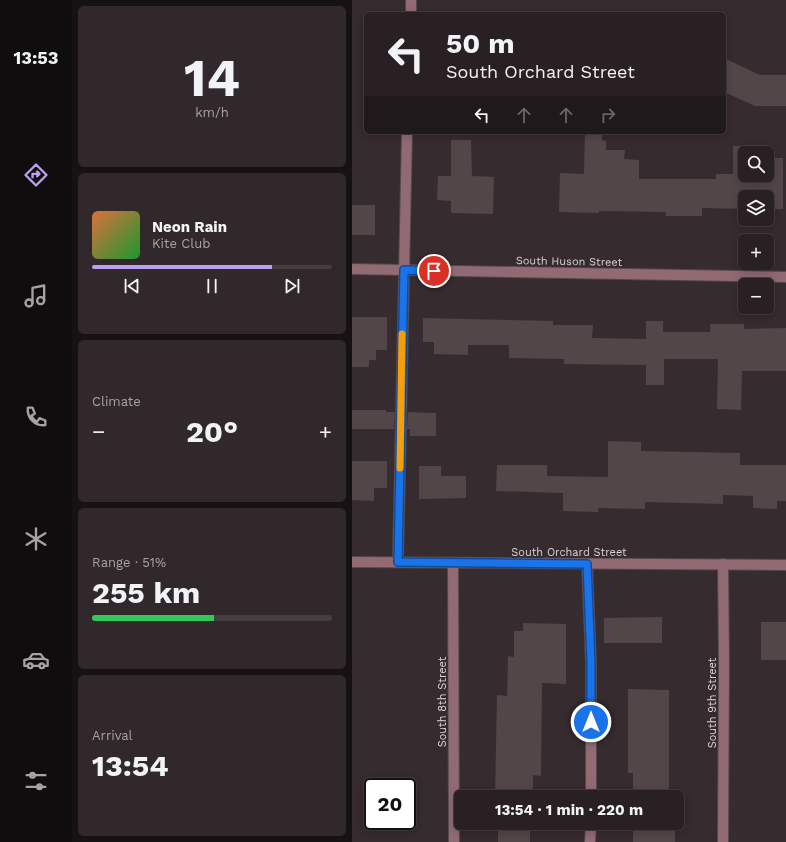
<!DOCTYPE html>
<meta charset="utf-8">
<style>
body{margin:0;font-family:"Work Sans",sans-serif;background:#30282a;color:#f1f3f6;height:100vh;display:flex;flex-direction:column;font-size:15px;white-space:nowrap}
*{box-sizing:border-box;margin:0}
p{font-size:13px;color:#a5a3a5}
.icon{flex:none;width:22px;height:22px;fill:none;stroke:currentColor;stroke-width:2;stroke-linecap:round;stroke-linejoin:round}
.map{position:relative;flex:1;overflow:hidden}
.drawer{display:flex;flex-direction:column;gap:6px;padding:6px;background:#161213;width:280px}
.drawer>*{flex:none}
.top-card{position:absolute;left:12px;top:12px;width:362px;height:122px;border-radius:6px;box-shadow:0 2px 10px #0003,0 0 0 1px #443e40;background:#282022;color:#f1f3f6;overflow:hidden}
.tools{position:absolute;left:386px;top:146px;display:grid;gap:8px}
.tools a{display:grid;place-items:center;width:36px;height:36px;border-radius:6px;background:#282022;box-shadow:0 2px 10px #0003,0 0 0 1px #443e40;font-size:20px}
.speed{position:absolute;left:12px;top:778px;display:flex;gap:8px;font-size:20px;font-weight:700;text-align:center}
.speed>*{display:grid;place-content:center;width:52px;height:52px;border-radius:50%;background:#282022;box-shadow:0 2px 10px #0003,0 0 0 1px #443e40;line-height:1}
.speed .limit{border:2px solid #111;border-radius:6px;background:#fff;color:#111}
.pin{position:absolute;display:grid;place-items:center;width:34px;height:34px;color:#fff;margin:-17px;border:2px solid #fff;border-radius:50%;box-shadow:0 1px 4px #0007}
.me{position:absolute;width:44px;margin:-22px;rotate:0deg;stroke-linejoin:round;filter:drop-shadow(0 0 3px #0008)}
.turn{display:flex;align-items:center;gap:14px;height:84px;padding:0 16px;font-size:18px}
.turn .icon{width:52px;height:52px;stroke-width:2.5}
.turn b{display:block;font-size:28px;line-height:34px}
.lanes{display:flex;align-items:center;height:38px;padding:0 16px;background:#0003;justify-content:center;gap:20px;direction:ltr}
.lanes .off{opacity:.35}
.big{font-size:30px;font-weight:700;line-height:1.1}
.drawer .widget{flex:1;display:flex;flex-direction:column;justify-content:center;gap:6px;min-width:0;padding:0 14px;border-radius:6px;background:#30282a}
.drawer .dial{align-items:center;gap:0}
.dial b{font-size:52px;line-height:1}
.song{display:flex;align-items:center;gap:12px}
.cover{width:48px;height:48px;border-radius:6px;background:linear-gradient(135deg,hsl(20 70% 55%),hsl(130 70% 35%))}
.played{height:4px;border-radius:2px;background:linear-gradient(90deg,#bca0f2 75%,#443e40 75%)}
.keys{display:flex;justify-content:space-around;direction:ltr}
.heat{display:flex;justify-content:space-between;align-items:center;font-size:22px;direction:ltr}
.charge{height:6px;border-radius:3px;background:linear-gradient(90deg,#34c759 51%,#443e40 0)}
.trip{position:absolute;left:102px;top:790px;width:230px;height:40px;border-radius:6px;background:#282022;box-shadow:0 2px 10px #0003,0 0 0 1px #443e40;font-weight:700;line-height:40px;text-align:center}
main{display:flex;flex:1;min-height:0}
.tab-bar{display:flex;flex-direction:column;width:72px;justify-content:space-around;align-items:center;background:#100d0e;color:#a5a3a5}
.tab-bar .icon{width:28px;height:28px}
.tab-bar .on{color:#bca0f2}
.tab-bar b{font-size:18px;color:#f1f3f6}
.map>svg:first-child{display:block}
.building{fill:#524649}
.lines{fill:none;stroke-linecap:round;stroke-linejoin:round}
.minor-casing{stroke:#54494c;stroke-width:12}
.minor{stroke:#916a74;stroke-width:10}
.route-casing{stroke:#114b97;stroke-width:10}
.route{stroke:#1a73e8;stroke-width:7}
.slow{stroke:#f59e0b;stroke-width:7}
.labels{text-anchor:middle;stroke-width:4;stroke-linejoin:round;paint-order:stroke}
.street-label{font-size:11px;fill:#dad3d5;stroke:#362b2e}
</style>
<main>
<nav class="tab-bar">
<b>13:53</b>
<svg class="icon on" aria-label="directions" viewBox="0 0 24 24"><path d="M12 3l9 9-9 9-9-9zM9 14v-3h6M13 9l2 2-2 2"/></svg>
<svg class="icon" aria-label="music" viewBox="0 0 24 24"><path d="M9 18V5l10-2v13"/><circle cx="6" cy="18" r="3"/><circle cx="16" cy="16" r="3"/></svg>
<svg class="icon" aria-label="phone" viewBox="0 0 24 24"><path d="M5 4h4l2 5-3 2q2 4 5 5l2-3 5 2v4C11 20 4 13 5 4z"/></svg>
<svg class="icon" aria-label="climate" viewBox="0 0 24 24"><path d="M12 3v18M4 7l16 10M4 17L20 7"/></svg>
<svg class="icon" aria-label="car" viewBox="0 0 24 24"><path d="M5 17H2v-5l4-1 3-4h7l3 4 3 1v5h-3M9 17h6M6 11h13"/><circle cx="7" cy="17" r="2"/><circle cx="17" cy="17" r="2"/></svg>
<svg class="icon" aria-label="filters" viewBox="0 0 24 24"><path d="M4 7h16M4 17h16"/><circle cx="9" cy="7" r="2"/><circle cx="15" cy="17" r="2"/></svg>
</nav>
<section class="drawer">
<div class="widget dial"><b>14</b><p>km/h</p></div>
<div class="widget">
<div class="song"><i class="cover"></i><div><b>Neon Rain</b><p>Kite Club</p></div></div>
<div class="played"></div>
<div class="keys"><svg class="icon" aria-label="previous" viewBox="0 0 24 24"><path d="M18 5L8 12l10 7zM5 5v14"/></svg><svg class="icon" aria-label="pause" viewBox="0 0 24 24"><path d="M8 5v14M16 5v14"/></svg><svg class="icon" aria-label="next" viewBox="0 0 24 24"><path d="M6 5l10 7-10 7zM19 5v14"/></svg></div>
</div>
<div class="widget"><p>Climate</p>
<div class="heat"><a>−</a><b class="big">20°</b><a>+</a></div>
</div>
<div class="widget"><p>Range · 51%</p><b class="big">255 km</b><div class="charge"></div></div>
<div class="widget"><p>Arrival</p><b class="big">13:54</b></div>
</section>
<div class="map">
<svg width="434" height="842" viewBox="0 0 434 842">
<rect width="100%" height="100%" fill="#362b2e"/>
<g class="building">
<path d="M 372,58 L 408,75 L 434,75 L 434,106 L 403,106 L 372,92 Z"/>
<path d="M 233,132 L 250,132 L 250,140 L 254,141 L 254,150 L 273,150 L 272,159 L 287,160 L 287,179 L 364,179 L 364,174 L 381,174 L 381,146 L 404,146 L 404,153 L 393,153 L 393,175 L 415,175 L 415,158 L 431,158 L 431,209 L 415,209 L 415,197 L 393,197 L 393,209 L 350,208 L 350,216 L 314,216 L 314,212 L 247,211 L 247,213 L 207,212 L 208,173 L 232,174 Z"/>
<path d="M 99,140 L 119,140 L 120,176 L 142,177 L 141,214 L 99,213 L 99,201 L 85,200 L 86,176 L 99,176 Z"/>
<rect x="0" y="205" width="23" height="30"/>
<path d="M 0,317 L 35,317 L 35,350 L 24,350 L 24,360 L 17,360 L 17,367 L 0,367 Z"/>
<path d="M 71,318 L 201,321 L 201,325 L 241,325 L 240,338 L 294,339 L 294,321 L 311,321 L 311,332 L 358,332 L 358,324 L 392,324 L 392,329 L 434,328 L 434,371 L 390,371 L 389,410 L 365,409 L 366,359 L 312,359 L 312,385 L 294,385 L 294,365 L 212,364 L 212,359 L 157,358 L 157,345 L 116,345 L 116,355 L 82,354 L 82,342 L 71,342 Z"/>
<path d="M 0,410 L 34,410 L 34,412 L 43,412 L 42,429 L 0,429 Z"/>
<path d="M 56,412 L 84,413 L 84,436 L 58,436 L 58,429 L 55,429 Z"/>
<path d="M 256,441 L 289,442 L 289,451 L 388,453 L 388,465 L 434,465 L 434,501 L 425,501 L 425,509 L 401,508 L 401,496 L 371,495 L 371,504 L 293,502 L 293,509 L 246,508 L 246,512 L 211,511 L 211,493 L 144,491 L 145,465 L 195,465 L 195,476 L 256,477 Z"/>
<path d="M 0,461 L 35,461 L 35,488 L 22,488 L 22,501 L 0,500 Z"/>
<path d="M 67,466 L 89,466 L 89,476 L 114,476 L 114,498 L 67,499 Z"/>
<path d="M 310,617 L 310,643 L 252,643 L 252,618 Z"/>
<rect x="409" y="622" width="25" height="38"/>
<path d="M 171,623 L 214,624 L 214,684 L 190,683 L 189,776 L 181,775 L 181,797 L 143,797 L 145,695 L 155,696 L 156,656 L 162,657 L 162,631 L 171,631 Z"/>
<path d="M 276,689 L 317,690 L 317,797 L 281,797 L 281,773 L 276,773 Z"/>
<path d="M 178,826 L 178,842 L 146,842 L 146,827 Z"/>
<path d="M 281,826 L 323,827 L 323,842 L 281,842 Z"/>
</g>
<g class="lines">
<defs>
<g id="minor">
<path d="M 59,14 L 59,0"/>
<path d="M 0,269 L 434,277"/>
<path d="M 0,562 L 434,565"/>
<path d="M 46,562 L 55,132"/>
<path d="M 101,563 L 102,842"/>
<path d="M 235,564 L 239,662 L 239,797"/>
<path d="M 371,564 L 372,662 L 371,842"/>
<path d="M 238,842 L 239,823"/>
</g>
</defs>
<use href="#minor" class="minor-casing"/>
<use href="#minor" class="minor"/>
</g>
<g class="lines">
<defs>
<path id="route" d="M 82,271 L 52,270 L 46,562 L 235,564 L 239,662 L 239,722"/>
</defs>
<use href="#route" class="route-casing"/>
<use href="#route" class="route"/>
<path class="slow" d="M 48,468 L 50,334"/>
</g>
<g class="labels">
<g class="street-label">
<text transform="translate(217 261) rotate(1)" y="4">South Huson Street</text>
<text x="217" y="556">South Orchard Street</text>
<text transform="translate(90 702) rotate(-90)" y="4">South 8th Street</text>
<text transform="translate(360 703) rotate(-90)" y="4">South 9th Street</text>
</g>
</g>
</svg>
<div class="tools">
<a><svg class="icon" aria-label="search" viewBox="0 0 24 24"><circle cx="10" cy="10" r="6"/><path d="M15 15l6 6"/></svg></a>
<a><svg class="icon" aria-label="layers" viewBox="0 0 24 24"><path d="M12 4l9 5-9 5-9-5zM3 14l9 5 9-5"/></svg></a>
<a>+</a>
<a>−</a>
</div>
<div class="speed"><div class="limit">20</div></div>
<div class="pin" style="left:82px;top:271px;background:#d93025"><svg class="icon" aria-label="arrive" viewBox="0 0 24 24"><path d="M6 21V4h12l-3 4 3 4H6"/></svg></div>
<svg class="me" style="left:239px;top:722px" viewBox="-20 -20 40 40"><circle r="17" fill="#1a73e8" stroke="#fff" stroke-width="3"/><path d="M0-11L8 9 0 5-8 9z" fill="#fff"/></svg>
<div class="trip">13:54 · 1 min · 220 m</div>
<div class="top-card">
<div class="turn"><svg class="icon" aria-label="left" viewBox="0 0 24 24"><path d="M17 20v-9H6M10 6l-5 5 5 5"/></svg><div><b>50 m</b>South Orchard Street</div></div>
<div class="lanes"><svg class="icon" aria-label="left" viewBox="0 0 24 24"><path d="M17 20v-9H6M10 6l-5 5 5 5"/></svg><svg class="icon off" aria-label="ahead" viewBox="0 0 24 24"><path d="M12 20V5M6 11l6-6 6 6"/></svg><svg class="icon off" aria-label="ahead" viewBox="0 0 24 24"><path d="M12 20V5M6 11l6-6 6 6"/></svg><svg class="icon off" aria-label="right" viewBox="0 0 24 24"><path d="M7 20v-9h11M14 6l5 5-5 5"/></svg></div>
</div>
</div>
</main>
